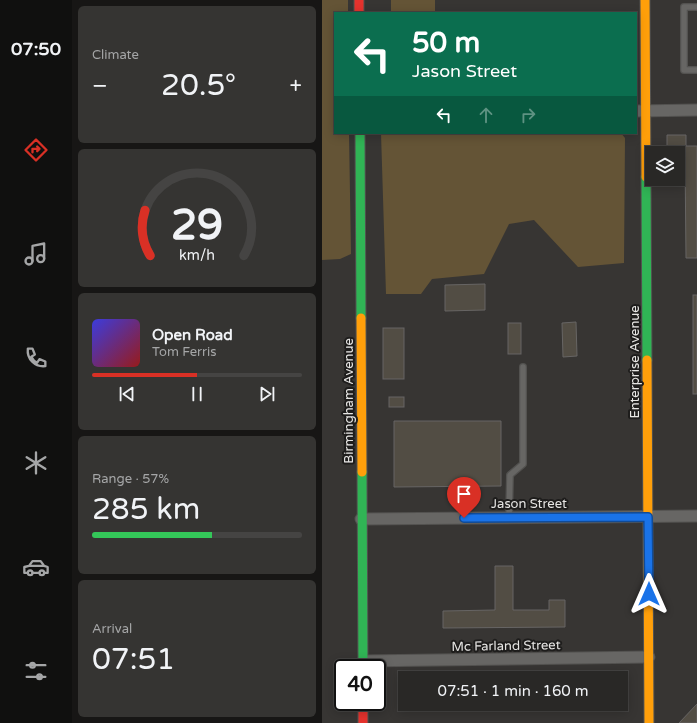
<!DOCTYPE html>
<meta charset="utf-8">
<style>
body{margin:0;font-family:"Varela Round",sans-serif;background:#353432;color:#f1f3f6;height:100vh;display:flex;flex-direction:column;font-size:15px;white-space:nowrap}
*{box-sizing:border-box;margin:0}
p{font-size:13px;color:#a5a6a7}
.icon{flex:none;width:22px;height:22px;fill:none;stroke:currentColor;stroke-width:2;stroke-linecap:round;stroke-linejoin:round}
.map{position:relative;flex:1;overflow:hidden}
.panel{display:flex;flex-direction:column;gap:6px;padding:6px;background:#171615;width:250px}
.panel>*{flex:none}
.hud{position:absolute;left:12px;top:12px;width:303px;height:122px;border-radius:0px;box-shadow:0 2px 10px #0003,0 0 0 1px #454443;background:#0b6e4f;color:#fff;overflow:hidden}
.fabs{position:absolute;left:323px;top:146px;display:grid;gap:8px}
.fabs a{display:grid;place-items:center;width:40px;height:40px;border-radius:0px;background:#292826;box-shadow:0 2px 10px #0003,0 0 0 1px #454443;font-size:20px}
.speed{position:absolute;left:12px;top:659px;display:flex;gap:8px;font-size:20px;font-weight:700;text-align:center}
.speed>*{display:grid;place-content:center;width:52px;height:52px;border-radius:50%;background:#292826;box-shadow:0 2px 10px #0003,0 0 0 1px #454443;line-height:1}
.speed .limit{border:2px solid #111;border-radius:6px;background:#fff;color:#111}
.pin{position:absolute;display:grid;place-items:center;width:34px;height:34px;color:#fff;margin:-41px -17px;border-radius:50% 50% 50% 0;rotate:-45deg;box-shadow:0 0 4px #0007}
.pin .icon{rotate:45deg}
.me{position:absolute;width:44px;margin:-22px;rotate:0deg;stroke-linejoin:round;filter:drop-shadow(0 0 3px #0008)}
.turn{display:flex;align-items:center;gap:14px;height:84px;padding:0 12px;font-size:18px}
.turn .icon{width:52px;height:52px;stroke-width:2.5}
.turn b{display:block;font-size:28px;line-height:34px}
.lanes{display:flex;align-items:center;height:38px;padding:0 12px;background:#0003;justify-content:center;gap:20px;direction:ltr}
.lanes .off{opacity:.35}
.big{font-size:30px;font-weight:600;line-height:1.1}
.panel .tile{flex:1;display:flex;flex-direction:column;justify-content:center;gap:6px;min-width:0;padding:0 14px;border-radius:6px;background:#353432}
.panel .dial{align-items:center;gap:0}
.dial svg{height:104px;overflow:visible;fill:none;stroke:#454443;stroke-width:7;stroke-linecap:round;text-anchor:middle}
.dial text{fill:#f1f3f6;stroke:none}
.song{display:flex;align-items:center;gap:12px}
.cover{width:48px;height:48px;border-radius:6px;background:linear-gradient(135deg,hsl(240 70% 55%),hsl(0 70% 35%))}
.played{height:4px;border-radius:2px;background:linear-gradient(90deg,#d93025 50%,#454443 50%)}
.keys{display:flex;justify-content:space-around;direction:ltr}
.heat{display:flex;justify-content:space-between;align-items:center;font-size:22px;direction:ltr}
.charge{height:6px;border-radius:3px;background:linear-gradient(90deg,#34c759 57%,#454443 0)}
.trip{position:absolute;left:76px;top:671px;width:230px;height:40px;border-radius:0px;background:#292826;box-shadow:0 2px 10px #0003,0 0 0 1px #454443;font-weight:600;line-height:40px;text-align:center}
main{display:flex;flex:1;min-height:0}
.menu{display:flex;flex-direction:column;width:72px;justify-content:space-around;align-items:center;background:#10100f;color:#a5a6a7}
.menu .icon{width:28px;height:28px}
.menu .current{color:#d93025}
.menu b{font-size:18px;color:#f1f3f6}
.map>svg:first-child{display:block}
.green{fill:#645436}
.building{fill:#524d44;stroke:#676564}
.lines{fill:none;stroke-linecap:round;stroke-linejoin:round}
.lane-casing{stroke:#535250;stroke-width:8}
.street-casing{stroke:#535250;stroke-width:13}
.fast-casing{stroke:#535250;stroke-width:11}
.slow-casing{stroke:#535250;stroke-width:11}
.jam-casing{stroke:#535250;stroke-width:11}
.lane{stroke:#676664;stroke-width:5.5}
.street{stroke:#676664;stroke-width:11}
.fast{stroke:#30b455;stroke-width:9}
.slow{stroke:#ff9f0a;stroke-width:9}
.jam{stroke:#e5322d;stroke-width:9}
.route-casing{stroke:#114b97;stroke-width:10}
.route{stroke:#1a73e8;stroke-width:7}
.labels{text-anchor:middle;stroke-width:4;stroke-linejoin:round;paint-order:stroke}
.street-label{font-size:13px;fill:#e6e5e3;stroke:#1e1d1c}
</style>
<main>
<nav class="menu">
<b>07:50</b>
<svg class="icon current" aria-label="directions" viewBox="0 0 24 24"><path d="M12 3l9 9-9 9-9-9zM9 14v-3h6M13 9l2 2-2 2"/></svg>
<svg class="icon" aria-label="music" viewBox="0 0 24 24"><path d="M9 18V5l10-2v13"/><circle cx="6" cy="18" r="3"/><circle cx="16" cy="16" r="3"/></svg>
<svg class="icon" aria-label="phone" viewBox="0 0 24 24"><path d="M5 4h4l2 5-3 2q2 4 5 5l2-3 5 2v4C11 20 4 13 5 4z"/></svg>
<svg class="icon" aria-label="climate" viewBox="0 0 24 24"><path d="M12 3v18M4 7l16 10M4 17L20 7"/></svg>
<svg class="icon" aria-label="car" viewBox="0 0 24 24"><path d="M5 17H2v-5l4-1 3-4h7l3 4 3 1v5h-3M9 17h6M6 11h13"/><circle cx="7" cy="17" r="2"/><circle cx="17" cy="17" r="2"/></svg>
<svg class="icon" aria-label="filters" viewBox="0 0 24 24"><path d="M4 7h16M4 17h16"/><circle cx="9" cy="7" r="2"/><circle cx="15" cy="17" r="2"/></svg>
</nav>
<section class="panel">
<div class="tile"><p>Climate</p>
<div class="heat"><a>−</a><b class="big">20.5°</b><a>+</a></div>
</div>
<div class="tile dial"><svg viewBox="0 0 100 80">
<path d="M14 69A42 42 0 1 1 86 69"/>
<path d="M14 69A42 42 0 0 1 10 34" stroke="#d93025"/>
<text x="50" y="56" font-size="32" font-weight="700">29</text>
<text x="50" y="72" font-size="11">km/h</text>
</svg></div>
<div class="tile">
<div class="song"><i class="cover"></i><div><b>Open Road</b><p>Tom Ferris</p></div></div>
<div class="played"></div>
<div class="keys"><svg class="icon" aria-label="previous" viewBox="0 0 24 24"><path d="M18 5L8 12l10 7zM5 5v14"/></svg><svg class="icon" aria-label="pause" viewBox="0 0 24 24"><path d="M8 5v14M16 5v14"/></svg><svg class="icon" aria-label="next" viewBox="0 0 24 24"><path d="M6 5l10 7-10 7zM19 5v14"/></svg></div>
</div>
<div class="tile"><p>Range · 57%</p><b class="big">285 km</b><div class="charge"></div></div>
<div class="tile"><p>Arrival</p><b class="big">07:51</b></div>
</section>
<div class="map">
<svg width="375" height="723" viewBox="0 0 375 723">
<rect width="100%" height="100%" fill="#373533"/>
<g class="green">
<path d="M 0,0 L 26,0 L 26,13 L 13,13 L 13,133 L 27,133 L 29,254 L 18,259 L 0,260 Z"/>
<rect x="69" y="0" width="44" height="13"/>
<path d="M 59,133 L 299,133 L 303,138 L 302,263 L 256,267 L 212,220 L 187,224 L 162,274 L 110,279 L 99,294 L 64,294 Z"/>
</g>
<g class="building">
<path d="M 345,135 L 364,135 L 364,146 L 375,146 L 375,258 L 364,258 L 363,155 L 356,156 L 356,153 L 345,153 Z"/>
<path d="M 163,284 L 163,310 L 123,311 L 123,285 Z"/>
<rect x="371" y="295" width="4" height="99"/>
<path d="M 254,322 L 255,356 L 241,357 L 240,323 Z"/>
<rect x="186" y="323" width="13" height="31"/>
<rect x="61" y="328" width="21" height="51"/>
<rect x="67" y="397" width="15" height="10"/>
<path d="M 72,421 L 179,421 L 179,486 L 72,487 Z"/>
<path d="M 173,566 L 191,566 L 191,610 L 227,610 L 227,600 L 243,600 L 243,627 L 121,628 L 121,611 L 173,610 Z"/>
<path d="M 375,704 L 375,723 L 357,723 Z"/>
</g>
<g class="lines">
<defs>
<g id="lane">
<path d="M 375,7 L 362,7 L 362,70 L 375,70"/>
<path d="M 187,518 L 188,475 L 201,464 L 201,367"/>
</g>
<g id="street">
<path d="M 314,111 L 375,110"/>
<path d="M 39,519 L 375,516"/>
<path d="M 41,661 L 327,657"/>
</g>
<g id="fast">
<path d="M 38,133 L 39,318"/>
<path d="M 324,177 L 325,360"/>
<path d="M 40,472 L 41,668"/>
</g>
<g id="slow">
<path d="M 323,0 L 324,177"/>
<path d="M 39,318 L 40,472"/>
<path d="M 325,360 L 327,723"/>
</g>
<g id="jam">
<path d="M 37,0 L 37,13"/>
<path d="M 41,702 L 41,723"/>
</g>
</defs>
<use href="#lane" class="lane-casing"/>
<use href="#street" class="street-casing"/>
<use href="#fast" class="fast-casing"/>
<use href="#slow" class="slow-casing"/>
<use href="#jam" class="jam-casing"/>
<use href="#lane" class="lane"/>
<use href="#street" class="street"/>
<use href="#fast" class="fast"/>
<use href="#slow" class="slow"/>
<use href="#jam" class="jam"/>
</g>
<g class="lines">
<defs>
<path id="route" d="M 142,518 L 326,517 L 327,594"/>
</defs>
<use href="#route" class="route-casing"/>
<use href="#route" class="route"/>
</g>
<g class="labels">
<g class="street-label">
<text transform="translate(312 362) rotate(-90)" y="5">Enterprise Avenue</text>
<text transform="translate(26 401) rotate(-90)" y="5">Birmingham Avenue</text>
<text x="207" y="508">Jason Street</text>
<text transform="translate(184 645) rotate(-1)" y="5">Mc Farland Street</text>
</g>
</g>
</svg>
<div class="fabs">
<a><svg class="icon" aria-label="layers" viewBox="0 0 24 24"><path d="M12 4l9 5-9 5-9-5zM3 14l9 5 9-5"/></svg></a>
</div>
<div class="speed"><div class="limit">40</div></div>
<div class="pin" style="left:142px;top:518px;background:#d93025"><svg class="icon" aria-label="arrive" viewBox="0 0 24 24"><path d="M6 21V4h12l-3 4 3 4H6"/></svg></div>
<svg class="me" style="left:327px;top:594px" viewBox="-20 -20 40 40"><path d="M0-17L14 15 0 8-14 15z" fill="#1a73e8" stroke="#fff" stroke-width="4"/></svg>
<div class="trip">07:51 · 1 min · 160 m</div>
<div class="hud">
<div class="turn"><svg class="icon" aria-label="left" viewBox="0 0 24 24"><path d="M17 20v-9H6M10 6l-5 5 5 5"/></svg><div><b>50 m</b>Jason Street</div></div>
<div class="lanes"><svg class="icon" aria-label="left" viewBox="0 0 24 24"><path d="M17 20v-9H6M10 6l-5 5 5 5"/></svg><svg class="icon off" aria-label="ahead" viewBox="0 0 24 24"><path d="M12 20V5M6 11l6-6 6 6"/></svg><svg class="icon off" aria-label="right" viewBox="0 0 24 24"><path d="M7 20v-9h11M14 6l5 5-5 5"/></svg></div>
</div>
</div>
</main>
